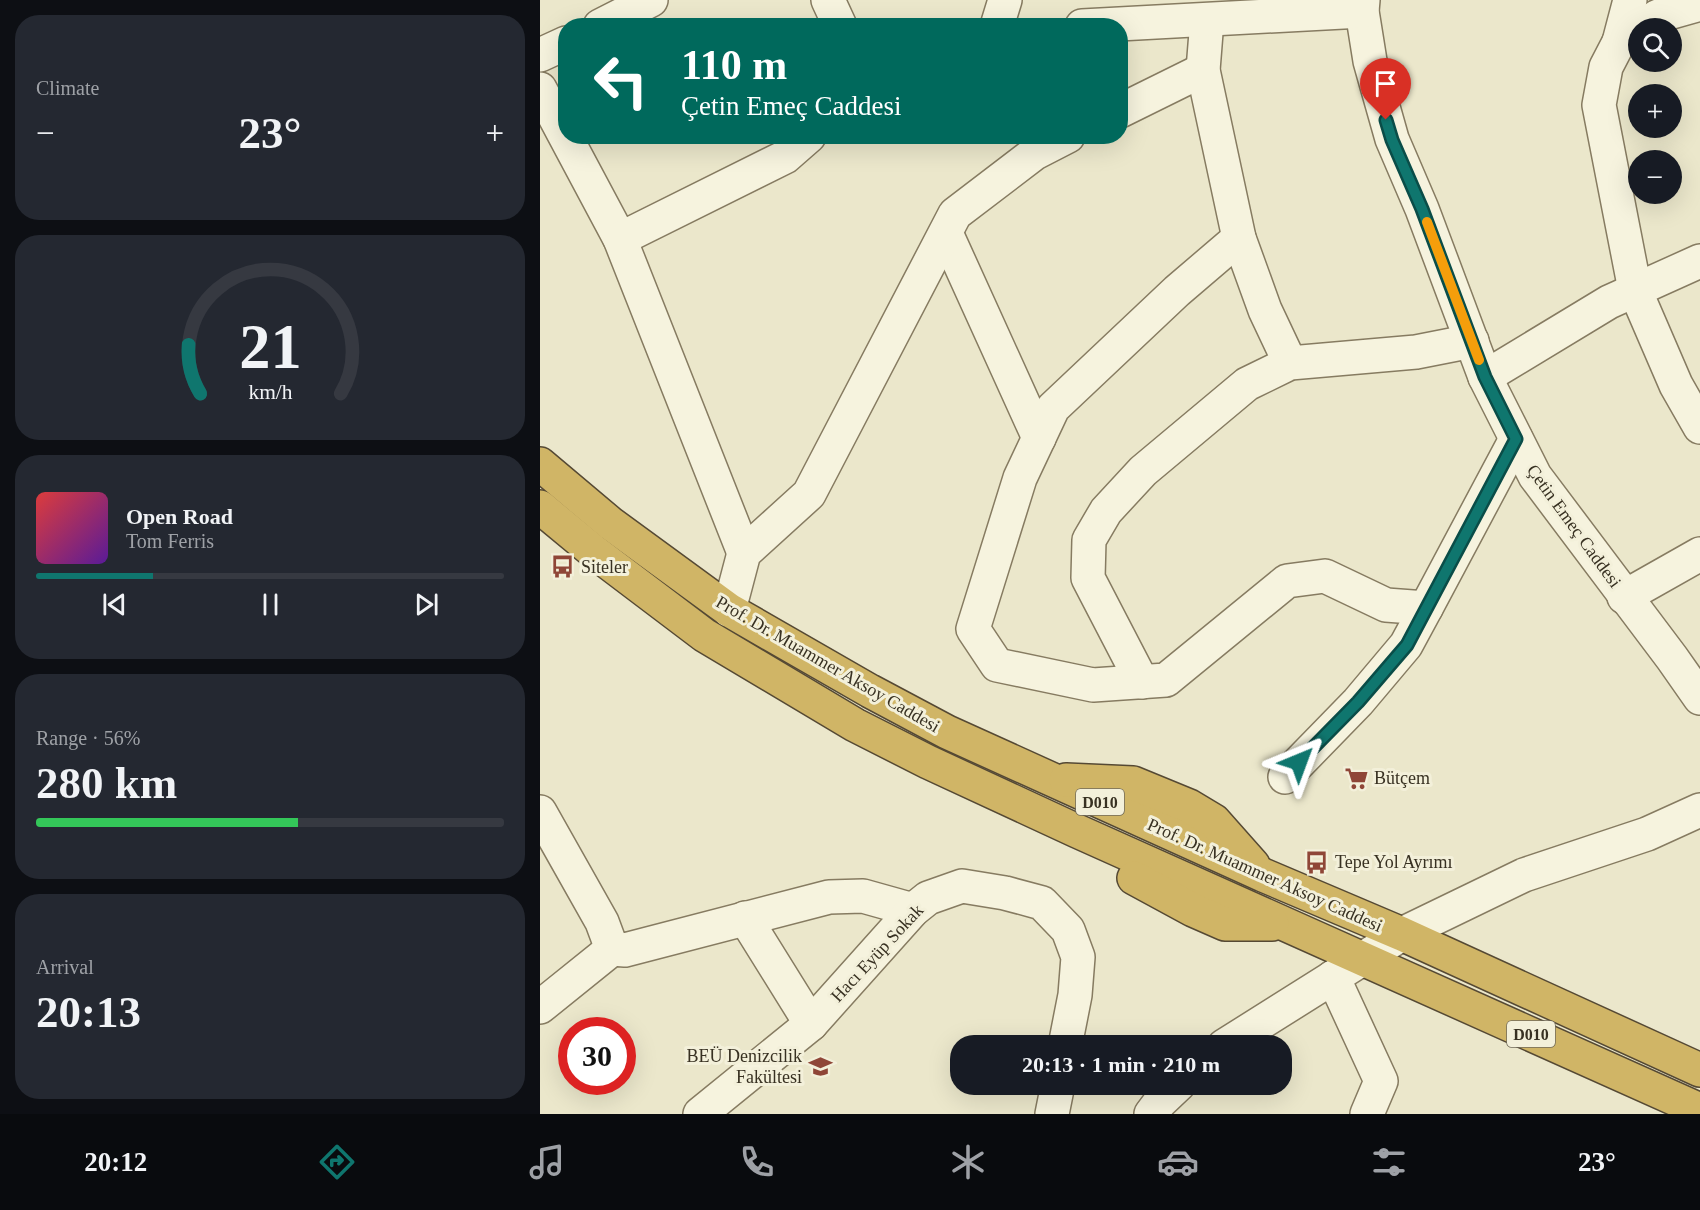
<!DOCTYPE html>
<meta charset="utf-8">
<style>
body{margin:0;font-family:"Times New Roman",serif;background:#242831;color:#f1f3f6;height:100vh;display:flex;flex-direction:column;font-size:22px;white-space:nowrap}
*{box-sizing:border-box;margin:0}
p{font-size:20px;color:#9ea1a6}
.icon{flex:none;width:33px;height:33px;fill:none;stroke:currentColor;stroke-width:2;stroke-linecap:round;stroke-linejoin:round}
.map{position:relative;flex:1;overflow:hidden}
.side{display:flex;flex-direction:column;gap:15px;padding:15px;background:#0d0f14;width:540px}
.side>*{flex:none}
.banner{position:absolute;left:18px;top:18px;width:570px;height:126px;border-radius:24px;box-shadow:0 6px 24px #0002;background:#00695c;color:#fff;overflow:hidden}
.buttons{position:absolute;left:1088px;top:18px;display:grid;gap:12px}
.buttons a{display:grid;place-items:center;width:54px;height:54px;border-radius:50%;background:#171b24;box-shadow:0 6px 24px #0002;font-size:30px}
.speed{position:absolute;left:18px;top:1017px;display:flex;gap:12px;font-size:30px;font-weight:700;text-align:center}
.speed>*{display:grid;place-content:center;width:78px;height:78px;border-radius:50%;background:#171b24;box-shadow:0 6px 24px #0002;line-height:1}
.speed .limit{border:9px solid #d22;background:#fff;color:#111}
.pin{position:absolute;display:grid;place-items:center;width:51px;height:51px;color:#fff;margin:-62px -26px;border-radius:50% 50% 50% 0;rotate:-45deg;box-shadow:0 0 6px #0007}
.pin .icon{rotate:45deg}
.me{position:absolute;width:66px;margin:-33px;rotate:44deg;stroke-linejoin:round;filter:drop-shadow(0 0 4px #0008)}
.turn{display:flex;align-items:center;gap:21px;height:126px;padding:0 24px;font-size:27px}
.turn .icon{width:78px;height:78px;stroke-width:2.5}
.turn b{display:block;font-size:42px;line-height:51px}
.big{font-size:45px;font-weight:700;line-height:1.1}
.side .widget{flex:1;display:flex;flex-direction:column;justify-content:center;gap:9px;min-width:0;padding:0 21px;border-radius:24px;background:#242831}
.side .dial{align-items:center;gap:0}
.dial svg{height:156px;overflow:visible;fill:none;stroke:#363941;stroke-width:7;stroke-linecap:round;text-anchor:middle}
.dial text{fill:#f1f3f6;stroke:none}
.song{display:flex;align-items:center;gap:18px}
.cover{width:72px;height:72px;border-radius:9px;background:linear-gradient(135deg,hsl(0 70% 55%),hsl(270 70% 35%))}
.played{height:6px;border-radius:3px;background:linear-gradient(90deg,#0f766e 25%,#363941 25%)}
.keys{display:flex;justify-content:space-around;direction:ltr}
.heat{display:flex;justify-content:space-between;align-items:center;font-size:33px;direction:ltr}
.charge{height:9px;border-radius:4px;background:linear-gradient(90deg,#34c759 56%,#363941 0)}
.trip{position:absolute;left:410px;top:1035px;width:342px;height:60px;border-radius:24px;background:#171b24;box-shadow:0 6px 24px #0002;font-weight:700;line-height:60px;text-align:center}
.tab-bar{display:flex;height:96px;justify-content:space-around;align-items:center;background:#090b0e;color:#9ea1a6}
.tab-bar .icon{width:42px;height:42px}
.tab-bar .active{color:#0f766e}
.tab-bar b{font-size:27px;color:#f1f3f6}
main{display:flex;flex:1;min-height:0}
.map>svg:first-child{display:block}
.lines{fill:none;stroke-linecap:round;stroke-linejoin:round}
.minor-casing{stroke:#867b61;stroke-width:36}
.highway-casing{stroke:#554934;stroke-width:36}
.minor{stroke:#f6f3de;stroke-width:33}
.highway{stroke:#d0b566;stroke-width:33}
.route-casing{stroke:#0a4d48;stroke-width:15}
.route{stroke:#0f766e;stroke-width:10}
.slow{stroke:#f59e0b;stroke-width:10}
.labels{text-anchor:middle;stroke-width:6;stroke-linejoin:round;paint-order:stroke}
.shield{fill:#f3f0da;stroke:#706a59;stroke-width:1.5}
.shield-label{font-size:16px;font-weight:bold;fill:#383122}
.street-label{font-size:18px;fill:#383122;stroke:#f3f0da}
.poi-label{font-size:18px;fill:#383122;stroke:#f3f0da;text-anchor:start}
</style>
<main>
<section class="side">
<div class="widget"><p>Climate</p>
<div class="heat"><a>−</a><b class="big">23°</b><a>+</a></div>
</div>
<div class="widget dial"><svg viewBox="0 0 100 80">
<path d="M14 69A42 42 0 1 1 86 69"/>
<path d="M14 69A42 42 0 0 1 8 44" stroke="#0f766e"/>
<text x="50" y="56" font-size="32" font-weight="700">21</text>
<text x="50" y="72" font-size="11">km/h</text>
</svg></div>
<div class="widget">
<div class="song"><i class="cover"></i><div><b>Open Road</b><p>Tom Ferris</p></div></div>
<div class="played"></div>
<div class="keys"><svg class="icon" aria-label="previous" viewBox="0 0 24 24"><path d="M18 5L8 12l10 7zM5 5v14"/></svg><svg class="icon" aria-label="pause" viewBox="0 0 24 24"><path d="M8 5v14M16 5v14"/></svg><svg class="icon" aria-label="next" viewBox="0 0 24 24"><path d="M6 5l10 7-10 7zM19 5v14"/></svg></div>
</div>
<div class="widget"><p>Range · 56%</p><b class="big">280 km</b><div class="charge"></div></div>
<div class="widget"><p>Arrival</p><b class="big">20:13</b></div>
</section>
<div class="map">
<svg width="1160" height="1114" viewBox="0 0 1160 1114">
<rect width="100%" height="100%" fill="#ebe7cb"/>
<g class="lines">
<defs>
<g id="minor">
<path d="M 288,0 L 300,26"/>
<path d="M 823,0 L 822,11 L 830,61 L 852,139 L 882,209 L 945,377 L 995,476 L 1132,658 L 1160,698"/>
<path d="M 667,20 L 663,70 L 699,238 L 725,310 L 750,363"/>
<path d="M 60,26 L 111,0"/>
<path d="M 457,26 L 465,0"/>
<path d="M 542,26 L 822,11"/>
<path d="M 1100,28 L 1118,16 L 1160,4"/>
<path d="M 1098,30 L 1079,42 L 1066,67 L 1059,105 L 1095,290 L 1136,385 L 1160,427"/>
<path d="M 1079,42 L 1090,0"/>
<path d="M 0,55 L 26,43"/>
<path d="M 0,89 L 80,239 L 204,553"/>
<path d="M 580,111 L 663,70"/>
<path d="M 406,233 L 499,438"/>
<path d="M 699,238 L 637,291 L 513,408 L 480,478 L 433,629 L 457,665 L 553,685 L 626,680 L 747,581 L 785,576 L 846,605 L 886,608 L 976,439"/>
<path d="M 80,239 L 245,157 L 269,136"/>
<path d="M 945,377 L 1069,302 L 1160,261"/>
<path d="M 1084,597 L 1160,554"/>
<path d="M 189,610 L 204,553 L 269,494 L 415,214 L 495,153 L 528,136"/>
<path d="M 602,682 L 548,578 L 549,540 L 566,511 L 603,471 L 707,384 L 750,363 L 876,352 L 932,341"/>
<path d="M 745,777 L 818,702 L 866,645 L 886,608"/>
<path d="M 0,812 L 62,922 L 72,949"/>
<path d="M 205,918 L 271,1024"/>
<path d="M 793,977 L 841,1081 L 827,1114"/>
<path d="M 0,1007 L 72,949 L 85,950 L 289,897 L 323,896 L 373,910"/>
<path d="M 684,1046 L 862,934 L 984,875 L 1107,834 L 1160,810"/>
<path d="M 160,1114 L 271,1024 L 373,910 L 388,898 L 422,886 L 465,893 L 502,903 L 528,930 L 538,957 L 535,995 L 525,1046"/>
<path d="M 512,1114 L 518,1084"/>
<path d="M 611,1114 L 620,1102 L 639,1084"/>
</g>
<g id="highway">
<path d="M 0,464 L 70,523 L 189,610 L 330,691 L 407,732 L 723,875 L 862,934 L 1160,1070"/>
<path d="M 0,507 L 53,551 L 164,635 L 315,725 L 388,762 L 537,831 L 1160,1110"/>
<path d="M 526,780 L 593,783 L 649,806 L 674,821 L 713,865"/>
<path d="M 594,878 L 653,910 L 685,924 L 732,924"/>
</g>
</defs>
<use href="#minor" class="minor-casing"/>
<use href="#highway" class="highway-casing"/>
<use href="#minor" class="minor"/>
<use href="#highway" class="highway"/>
</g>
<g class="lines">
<defs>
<path id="route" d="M 759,762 L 818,702 L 867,645 L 976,439 L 945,377 L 882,209 L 852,140 L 846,120"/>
</defs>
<use href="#route" class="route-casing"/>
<use href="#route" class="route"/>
<path class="slow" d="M 887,222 L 939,360"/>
</g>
<defs>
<symbol id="bus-bare" viewBox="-9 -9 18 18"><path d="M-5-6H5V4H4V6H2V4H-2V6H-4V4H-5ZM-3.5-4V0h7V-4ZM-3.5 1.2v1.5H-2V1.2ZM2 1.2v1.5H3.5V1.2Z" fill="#8f4637" stroke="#f3f0da" stroke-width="2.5" paint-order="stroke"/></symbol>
<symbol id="supermarket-bare" viewBox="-9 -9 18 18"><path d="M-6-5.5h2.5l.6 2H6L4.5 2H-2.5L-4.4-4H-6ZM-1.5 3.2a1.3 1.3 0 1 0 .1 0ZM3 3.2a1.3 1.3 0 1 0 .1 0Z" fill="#8f4637" stroke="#f3f0da" stroke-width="2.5" paint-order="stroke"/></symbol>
<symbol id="university-bare" viewBox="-9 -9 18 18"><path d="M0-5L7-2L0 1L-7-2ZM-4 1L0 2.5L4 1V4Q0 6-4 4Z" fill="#8f4637" stroke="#f3f0da" stroke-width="2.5" paint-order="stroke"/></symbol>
</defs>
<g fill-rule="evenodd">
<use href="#bus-bare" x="6" y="550" width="33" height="33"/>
<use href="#supermarket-bare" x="800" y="762" width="33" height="33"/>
<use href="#bus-bare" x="760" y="846" width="33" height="33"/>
<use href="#university-bare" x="264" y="1050" width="33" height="33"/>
</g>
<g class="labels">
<g class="shield">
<rect x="536" y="789" width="48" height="26" rx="4.5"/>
<rect x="967" y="1021" width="48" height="26" rx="4.5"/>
</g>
<g class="shield-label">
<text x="560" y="808">D010</text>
<text x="991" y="1040">D010</text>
</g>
<g class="street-label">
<text transform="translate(1034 526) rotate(54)" y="6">Çetin Emeç Caddesi</text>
<text transform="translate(288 664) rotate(30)" y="6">Prof. Dr. Muammer Aksoy Caddesi</text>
<text transform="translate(725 875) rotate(24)" y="6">Prof. Dr. Muammer Aksoy Caddesi</text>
<text transform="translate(337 953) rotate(-47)" y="6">Hacı Eyüp Sokak</text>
</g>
<g class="poi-label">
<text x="41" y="573">Siteler</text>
<text x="834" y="784">Bütçem</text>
<text x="795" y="868">Tepe Yol Ayrımı</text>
<text x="262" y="1062" text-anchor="end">BEÜ Denizcilik<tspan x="262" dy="21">Fakültesi</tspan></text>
</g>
</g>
</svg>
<div class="buttons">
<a><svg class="icon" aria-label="search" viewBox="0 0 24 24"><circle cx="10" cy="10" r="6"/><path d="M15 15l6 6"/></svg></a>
<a>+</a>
<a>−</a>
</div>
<div class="speed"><div class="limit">30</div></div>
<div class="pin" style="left:846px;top:120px;background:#d93025"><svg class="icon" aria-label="arrive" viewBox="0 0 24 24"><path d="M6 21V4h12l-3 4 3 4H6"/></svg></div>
<svg class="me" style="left:759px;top:762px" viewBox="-20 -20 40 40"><path d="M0-17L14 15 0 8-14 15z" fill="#0f766e" stroke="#fff" stroke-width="4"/></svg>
<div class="trip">20:13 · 1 min · 210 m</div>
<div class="banner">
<div class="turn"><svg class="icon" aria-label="left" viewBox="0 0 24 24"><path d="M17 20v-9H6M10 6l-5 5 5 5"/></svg><div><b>110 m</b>Çetin Emeç Caddesi</div></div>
</div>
</div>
</main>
<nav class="tab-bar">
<b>20:12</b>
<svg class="icon active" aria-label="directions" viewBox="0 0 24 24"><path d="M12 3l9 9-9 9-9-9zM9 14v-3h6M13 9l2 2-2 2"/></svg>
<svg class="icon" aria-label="music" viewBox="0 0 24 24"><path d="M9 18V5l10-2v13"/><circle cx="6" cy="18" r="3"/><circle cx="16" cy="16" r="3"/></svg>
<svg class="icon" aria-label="phone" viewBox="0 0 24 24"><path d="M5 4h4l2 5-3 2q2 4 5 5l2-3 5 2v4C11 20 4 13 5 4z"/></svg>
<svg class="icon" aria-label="climate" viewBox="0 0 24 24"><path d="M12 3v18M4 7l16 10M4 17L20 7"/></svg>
<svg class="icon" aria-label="car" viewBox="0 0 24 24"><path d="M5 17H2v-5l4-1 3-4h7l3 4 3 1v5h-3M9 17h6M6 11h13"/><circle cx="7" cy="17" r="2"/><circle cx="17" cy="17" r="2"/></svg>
<svg class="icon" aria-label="filters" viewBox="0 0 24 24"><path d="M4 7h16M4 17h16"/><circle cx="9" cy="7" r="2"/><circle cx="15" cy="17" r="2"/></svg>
<b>23°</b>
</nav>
